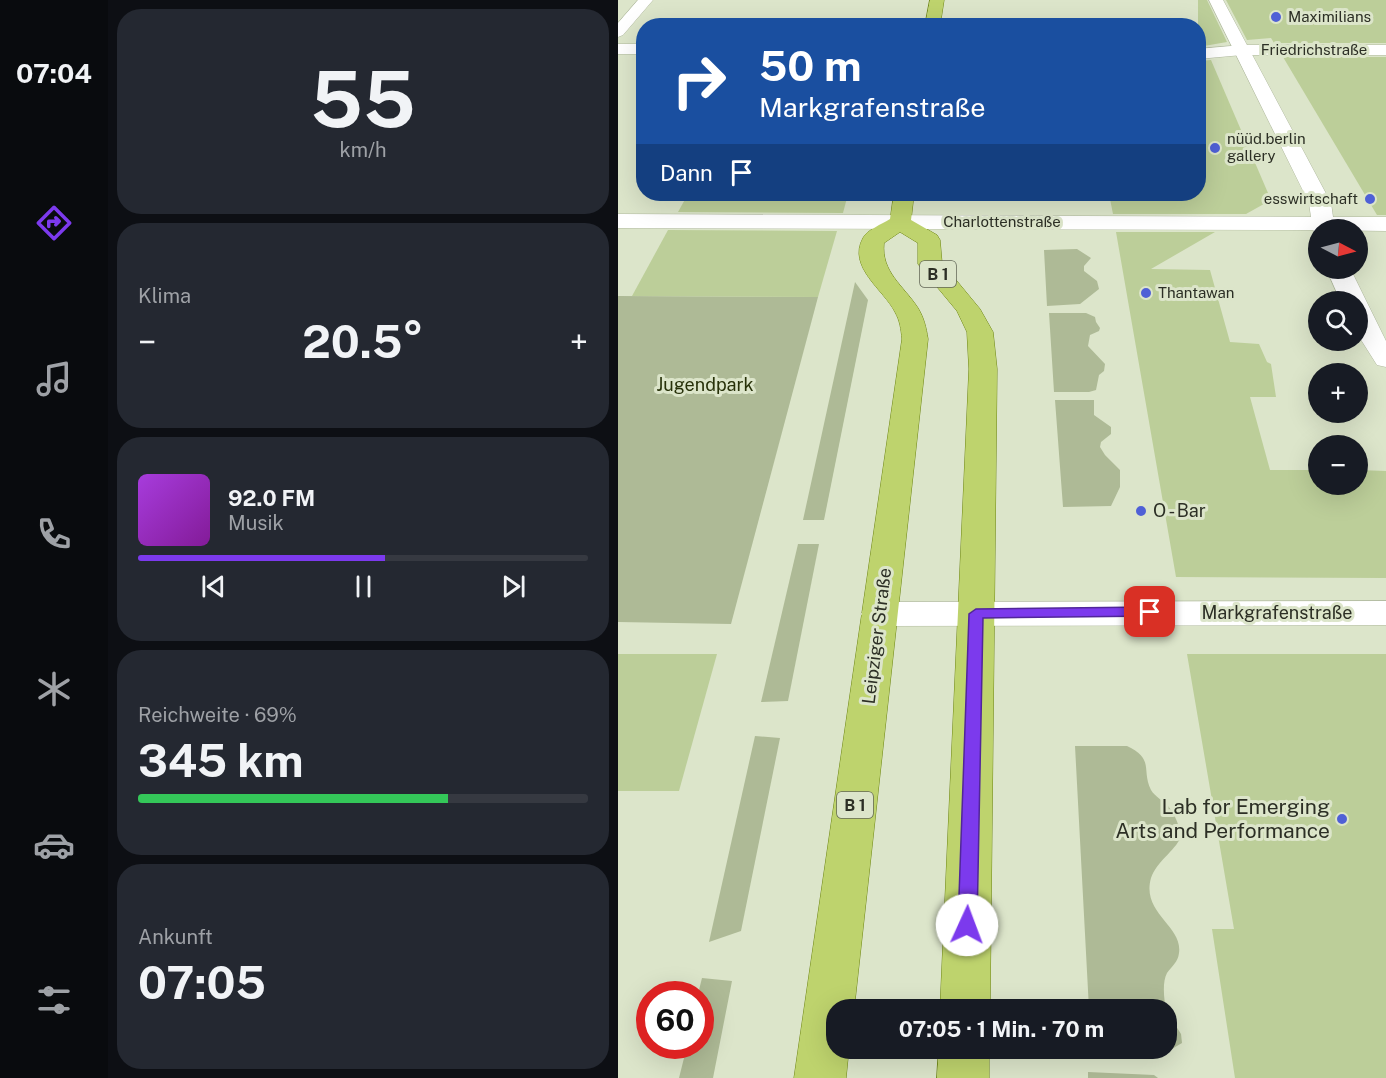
<!DOCTYPE html>
<html lang="de">
<meta charset="utf-8">
<style>
body{margin:0;font-family:"Public Sans",sans-serif;background:#242831;color:#f1f3f6;height:100vh;display:flex;flex-direction:column;font-size:22px;white-space:nowrap}
*{box-sizing:border-box;margin:0}
p{font-size:20px;color:#9ea1a6}
.icon{flex:none;width:33px;height:33px;fill:none;stroke:currentColor;stroke-width:2;stroke-linecap:round;stroke-linejoin:round}
.map{position:relative;flex:1;overflow:hidden}
.details{display:flex;flex-direction:column;gap:9px;padding:9px;background:#0d0f14;width:510px}
.details>*{flex:none}
.top-card{position:absolute;left:18px;top:18px;width:570px;height:183px;border-radius:24px;box-shadow:0 6px 24px #0002;background:#1a4fa0;color:#fff;overflow:hidden}
.needle{width:39px;rotate:96deg}
.tools{position:absolute;left:690px;top:219px;display:grid;gap:12px}
.tools a{display:grid;place-items:center;width:60px;height:60px;border-radius:50%;background:#171b24;box-shadow:0 6px 24px #0002;font-size:30px}
.speed{position:absolute;left:18px;top:981px;display:flex;gap:12px;font-size:30px;font-weight:700;text-align:center}
.speed>*{display:grid;place-content:center;width:78px;height:78px;border-radius:50%;background:#171b24;box-shadow:0 6px 24px #0002;line-height:1}
.speed .limit{border:9px solid #d22;background:#fff;color:#111}
.pin{position:absolute;display:grid;place-items:center;width:51px;height:51px;color:#fff;margin:-26px;border-radius:12px;box-shadow:0 3px 9px #0006}
.me{position:absolute;width:66px;margin:-33px;rotate:2deg;stroke-linejoin:round;filter:drop-shadow(0 0 4px #0008)}
.turn{display:flex;align-items:center;gap:21px;height:126px;padding:0 24px;font-size:27px}
.turn .icon{width:78px;height:78px;stroke-width:2.5}
.turn b{display:block;font-size:42px;line-height:51px}
.then{display:flex;align-items:center;height:57px;padding:0 24px;background:#0003;gap:12px;font-size:22px}
.big{font-size:45px;font-weight:700;line-height:1.1}
.details .widget{flex:1;display:flex;flex-direction:column;justify-content:center;gap:9px;min-width:0;padding:0 21px;border-radius:24px;background:#242831}
.details .dial{align-items:center;gap:0}
.dial b{font-size:78px;line-height:1}
.song{display:flex;align-items:center;gap:18px}
.cover{width:72px;height:72px;border-radius:9px;background:linear-gradient(135deg,hsl(280 70% 55%),hsl(290 70% 35%))}
.played{height:6px;border-radius:3px;background:linear-gradient(90deg,#7c3aed 55%,#363941 55%)}
.keys{display:flex;justify-content:space-around;direction:ltr}
.heat{display:flex;justify-content:space-between;align-items:center;font-size:33px;direction:ltr}
.charge{height:9px;border-radius:4px;background:linear-gradient(90deg,#34c759 69%,#363941 0)}
.trip{position:absolute;left:208px;top:999px;width:351px;height:60px;border-radius:24px;background:#171b24;box-shadow:0 6px 24px #0002;font-weight:700;line-height:60px;text-align:center}
main{display:flex;flex:1;min-height:0}
.menu{display:flex;flex-direction:column;width:108px;justify-content:space-around;align-items:center;background:#090b0e;color:#9ea1a6}
.menu .icon{width:42px;height:42px}
.menu .on{color:#7c3aed}
.menu b{font-size:27px;color:#f1f3f6}
.map>svg:first-child{display:block}
.green{fill:#aeba96}
.building{fill:#bcce99}
.lines{fill:none;stroke-linecap:round;stroke-linejoin:round}
.minor-casing{stroke:#b0b99f;stroke-width:1}
.tertiary-casing{stroke:#b0b99f;stroke-width:1}
.primary-casing{stroke:#6e8614;stroke-width:1}
.minor{fill:#fff;fill-rule:evenodd}
.tertiary{fill:#fff;fill-rule:evenodd}
.primary{fill:#bed36d;fill-rule:evenodd}
.route{fill:#7c3aed;stroke:#51269a;stroke-width:1.5}
.poi-dot{fill:#4f60d6;stroke:#dce5ca;stroke-width:2}
.labels{text-anchor:middle;stroke-width:6;stroke-linejoin:round;paint-order:stroke}
.far-poi-label{font-size:15px;fill:#2c2f25;stroke:#dce5ca;text-anchor:start}
.far-street-label{font-size:15px;fill:#2c2f25;stroke:#dce5ca}
.shield{fill:#dce5ca;stroke:#616656;stroke-width:1.5}
.shield-label{font-size:16px;font-weight:bold;fill:#2c2f25}
.park-label{font-size:18px;fill:#273109;stroke:#dce5ca}
.poi-label{font-size:18px;fill:#2c2f25;stroke:#dce5ca;text-anchor:start}
.street-label{font-size:18px;fill:#2c2f25;stroke:#dce5ca}
.near-poi-label{font-size:21px;fill:#2c2f25;stroke:#dce5ca;text-anchor:end}
</style>
<main>
<nav class="menu">
<b>07:04</b>
<svg class="icon on" aria-label="directions" viewBox="0 0 24 24"><path d="M12 3l9 9-9 9-9-9zM9 14v-3h6M13 9l2 2-2 2"/></svg>
<svg class="icon" aria-label="music" viewBox="0 0 24 24"><path d="M9 18V5l10-2v13"/><circle cx="6" cy="18" r="3"/><circle cx="16" cy="16" r="3"/></svg>
<svg class="icon" aria-label="phone" viewBox="0 0 24 24"><path d="M5 4h4l2 5-3 2q2 4 5 5l2-3 5 2v4C11 20 4 13 5 4z"/></svg>
<svg class="icon" aria-label="climate" viewBox="0 0 24 24"><path d="M12 3v18M4 7l16 10M4 17L20 7"/></svg>
<svg class="icon" aria-label="car" viewBox="0 0 24 24"><path d="M5 17H2v-5l4-1 3-4h7l3 4 3 1v5h-3M9 17h6M6 11h13"/><circle cx="7" cy="17" r="2"/><circle cx="17" cy="17" r="2"/></svg>
<svg class="icon" aria-label="filters" viewBox="0 0 24 24"><path d="M4 7h16M4 17h16"/><circle cx="9" cy="7" r="2"/><circle cx="15" cy="17" r="2"/></svg>
</nav>
<section class="details">
<div class="widget dial"><b>55</b><p>km/h</p></div>
<div class="widget"><p>Klima</p>
<div class="heat"><a>−</a><b class="big">20.5°</b><a>+</a></div>
</div>
<div class="widget">
<div class="song"><i class="cover"></i><div><b>92.0 FM</b><p>Musik</p></div></div>
<div class="played"></div>
<div class="keys"><svg class="icon" aria-label="previous" viewBox="0 0 24 24"><path d="M18 5L8 12l10 7zM5 5v14"/></svg><svg class="icon" aria-label="pause" viewBox="0 0 24 24"><path d="M8 5v14M16 5v14"/></svg><svg class="icon" aria-label="next" viewBox="0 0 24 24"><path d="M6 5l10 7-10 7zM19 5v14"/></svg></div>
</div>
<div class="widget"><p>Reichweite · 69%</p><b class="big">345 km</b><div class="charge"></div></div>
<div class="widget"><p>Ankunft</p><b class="big">07:05</b></div>
</section>
<div class="map">
<svg width="768" height="1078" viewBox="0 0 768 1078">
<rect width="100%" height="100%" fill="#dce5ca"/>
<g class="green">
<path d="M 459,249 L 473,258 L 466,266 L 466,271 L 479,281 L 481,289 L 462,304 L 429,306 L 426,250 Z"/>
<path d="M 237,282 L 250,300 L 206,520 L 185,520 Z"/>
<path d="M 0,296 L 200,297 L 113,624 L 0,622 Z"/>
<path d="M 431,313 L 468,313 L 477,317 L 478,322 L 482,328 L 481,331 L 472,335 L 470,346 L 487,364 L 486,371 L 481,375 L 478,390 L 471,392 L 436,392 Z"/>
<path d="M 437,400 L 476,400 L 476,415 L 493,427 L 493,434 L 483,442 L 482,447 L 487,455 L 502,470 L 502,487 L 493,506 L 445,507 Z"/>
<path d="M 180,544 L 201,544 L 170,701 L 143,702 Z"/>
<path d="M 137,736 L 162,738 L 123,931 L 91,942 Z"/>
<path d="M 457,746 L 509,746 C 537,759 523,770 533,790 C 537,797 545,800 550,806 C 557,814 562,827 563,837 C 556,852 539,861 533,878 C 523,913 565,926 561,953 C 560,962 554,966 549,973 C 544,982 546,1000 548,1009 L 471,1009 Z"/>
<path d="M 84,978 L 114,981 L 95,1078 L 61,1078 L 69,1046 L 82,1046 L 82,994 L 80,994 Z"/>
<path d="M 549,1012 L 563,1034 L 564,1043 L 552,1050 L 520,1049 L 549,1048 Z"/>
<path d="M 470,1072 L 536,1075 L 540,1078 L 470,1078 Z"/>
</g>
<g class="building">
<path d="M 580,0 L 589,0 L 609,42 L 580,47 Z"/>
<path d="M 608,0 L 768,0 L 768,43 L 656,43 L 653,38 L 629,40 Z"/>
<path d="M 665,57 L 768,57 L 768,215 L 759,215 Z"/>
<path d="M 593,60 L 653,200 L 628,214 L 495,214 L 491,194 L 580,194 L 580,61 Z"/>
<path d="M 70,194 L 230,194 L 225,213 L 60,212 Z"/>
<path d="M 50,230 L 219,231 L 200,297 L 14,296 Z"/>
<path d="M 498,232 L 597,232 L 533,269 L 592,270 L 612,342 L 641,344 L 649,362 L 653,364 L 658,397 L 632,397 L 652,470 L 700,470 L 700,484 L 740,484 L 740,470 L 768,471 L 768,578 L 558,577 Z"/>
<path d="M 0,654 L 99,654 L 61,791 L 0,791 Z"/>
<path d="M 569,654 L 768,654 L 768,1078 L 617,1078 L 594,929 L 616,929 Z"/>
</g>
<g class="lines">
<defs>
<g id="minor">
<path d="M 20,0 L 35,0 L 5,35 L 0,37 L 0,23 Z"/>
<path d="M 591,0 L 605,0 L 713,203 L 715,217 L 768,217 L 768,231 L 700,230 L 700,235 L 695,230 L 0,228 L 0,214 L 693,217 L 691,203 Z"/>
<path d="M 708,268 L 732,268 L 768,341 L 768,367 L 759,365 L 740,335 L 740,302 L 723,302 Z"/>
<path d="M 768,601 L 768,625 L 261,626 L 248,622 L 243,614 L 248,606 L 261,602 Z"/>
</g>
<g id="tertiary">
<rect x="0" y="44" width="26" height="10"/>
<path d="M 624,45 L 768,45 L 768,55 L 624,55 L 580,59 L 580,49 Z"/>
</g>
<g id="primary">
<path d="M 312,0 L 326,0 L 322,26 L 307,26 Z"/>
<path d="M 276,194 L 296,194 L 293,220 L 319,235 L 322,240 L 324,263 L 362,309 L 375,332 L 379,369 L 372,1010 L 322,1010 L 351,369 L 349,332 L 339,311 L 300,264 L 300,243 L 282,232 L 266,243 C 263,272 285,285 300,308 C 306,318 308,327 310,339 L 236,1010 L 219,1010 L 219,1048 L 231,1048 L 228,1078 L 176,1078 L 284,339 C 283,329 282,321 277,312 C 266,290 229,267 245,238 C 249,230 264,224 272,219 Z"/>
<path d="M 321,1048 L 371,1048 L 371,1078 L 319,1078 Z"/>
</g>
</defs>
<use href="#minor" class="minor-casing"/>
<use href="#tertiary" class="tertiary-casing"/>
<use href="#primary" class="primary-casing"/>
<use href="#minor" class="minor"/>
<use href="#tertiary" class="tertiary"/>
<use href="#primary" class="primary"/>
</g>
<path class="route" d="M 532,607 L 537,609 L 539,612 L 537,616 L 365,618 L 359,925 L 356,931 L 349,934 L 342,931 L 340,925 L 351,614 L 358,609 Z"/>
<g class="poi-dot">
<circle cx="658" cy="17" r="6"/>
<circle cx="597" cy="148" r="6"/>
<circle cx="752" cy="199" r="6"/>
<circle cx="528" cy="293" r="6"/>
<circle cx="523" cy="511" r="6"/>
<circle cx="724" cy="819" r="6"/>
</g>
<g class="labels">
<g class="far-poi-label">
<text x="670" y="22">Maximilians</text>
<text x="609" y="144">nüüd.berlin<tspan x="609" dy="17">gallery</tspan></text>
<text x="740" y="204" text-anchor="end">esswirtschaft</text>
<text x="540" y="298">Thantawan</text>
</g>
<g class="far-street-label">
<text x="696" y="55">Friedrichstraße</text>
<text x="384" y="227">Charlottenstraße</text>
</g>
<g class="shield">
<rect x="302" y="261" width="36" height="26" rx="4.5"/>
<rect x="219" y="792" width="36" height="26" rx="4.5"/>
</g>
<g class="shield-label">
<text x="320" y="280">B 1</text>
<text x="237" y="811">B 1</text>
</g>
<g class="park-label">
<text x="87" y="391">Jugendpark</text>
</g>
<g class="poi-label">
<text x="535" y="517">O - Bar</text>
</g>
<g class="street-label">
<text x="659" y="619">Markgrafenstraße</text>
<text transform="translate(259 636) rotate(-83)" y="6">Leipziger Straße</text>
</g>
<g class="near-poi-label">
<text x="712" y="814">Lab for Emerging<tspan x="712" dy="24">Arts and Performance</tspan></text>
</g>
</g>
</svg>
<div class="tools">
<a><svg class="needle" viewBox="-14 -14 28 28"><path d="M0-13l5 13h-10z" fill="#e53935"/><path d="M0 13l5-13h-10z" fill="#9ea1a6"/></svg></a>
<a><svg class="icon" aria-label="search" viewBox="0 0 24 24"><circle cx="10" cy="10" r="6"/><path d="M15 15l6 6"/></svg></a>
<a>+</a>
<a>−</a>
</div>
<div class="speed"><div class="limit">60</div></div>
<div class="pin" style="left:532px;top:612px;background:#d93025"><svg class="icon" aria-label="arrive" viewBox="0 0 24 24"><path d="M6 21V4h12l-3 4 3 4H6"/></svg></div>
<svg class="me" style="left:349px;top:925px" viewBox="-20 -20 40 40"><circle r="19" fill="#fff"/><path d="M0-13L10 11 0 6-10 11z" fill="#7c3aed"/></svg>
<div class="trip">07:05 · 1 Min. · 70 m</div>
<div class="top-card">
<div class="turn"><svg class="icon" aria-label="right" viewBox="0 0 24 24"><path d="M7 20v-9h11M14 6l5 5-5 5"/></svg><div><b>50 m</b>Markgrafenstraße</div></div>
<div class="then">Dann<svg class="icon" aria-label="arrive" viewBox="0 0 24 24"><path d="M6 21V4h12l-3 4 3 4H6"/></svg></div>
</div>
</div>
</main>
